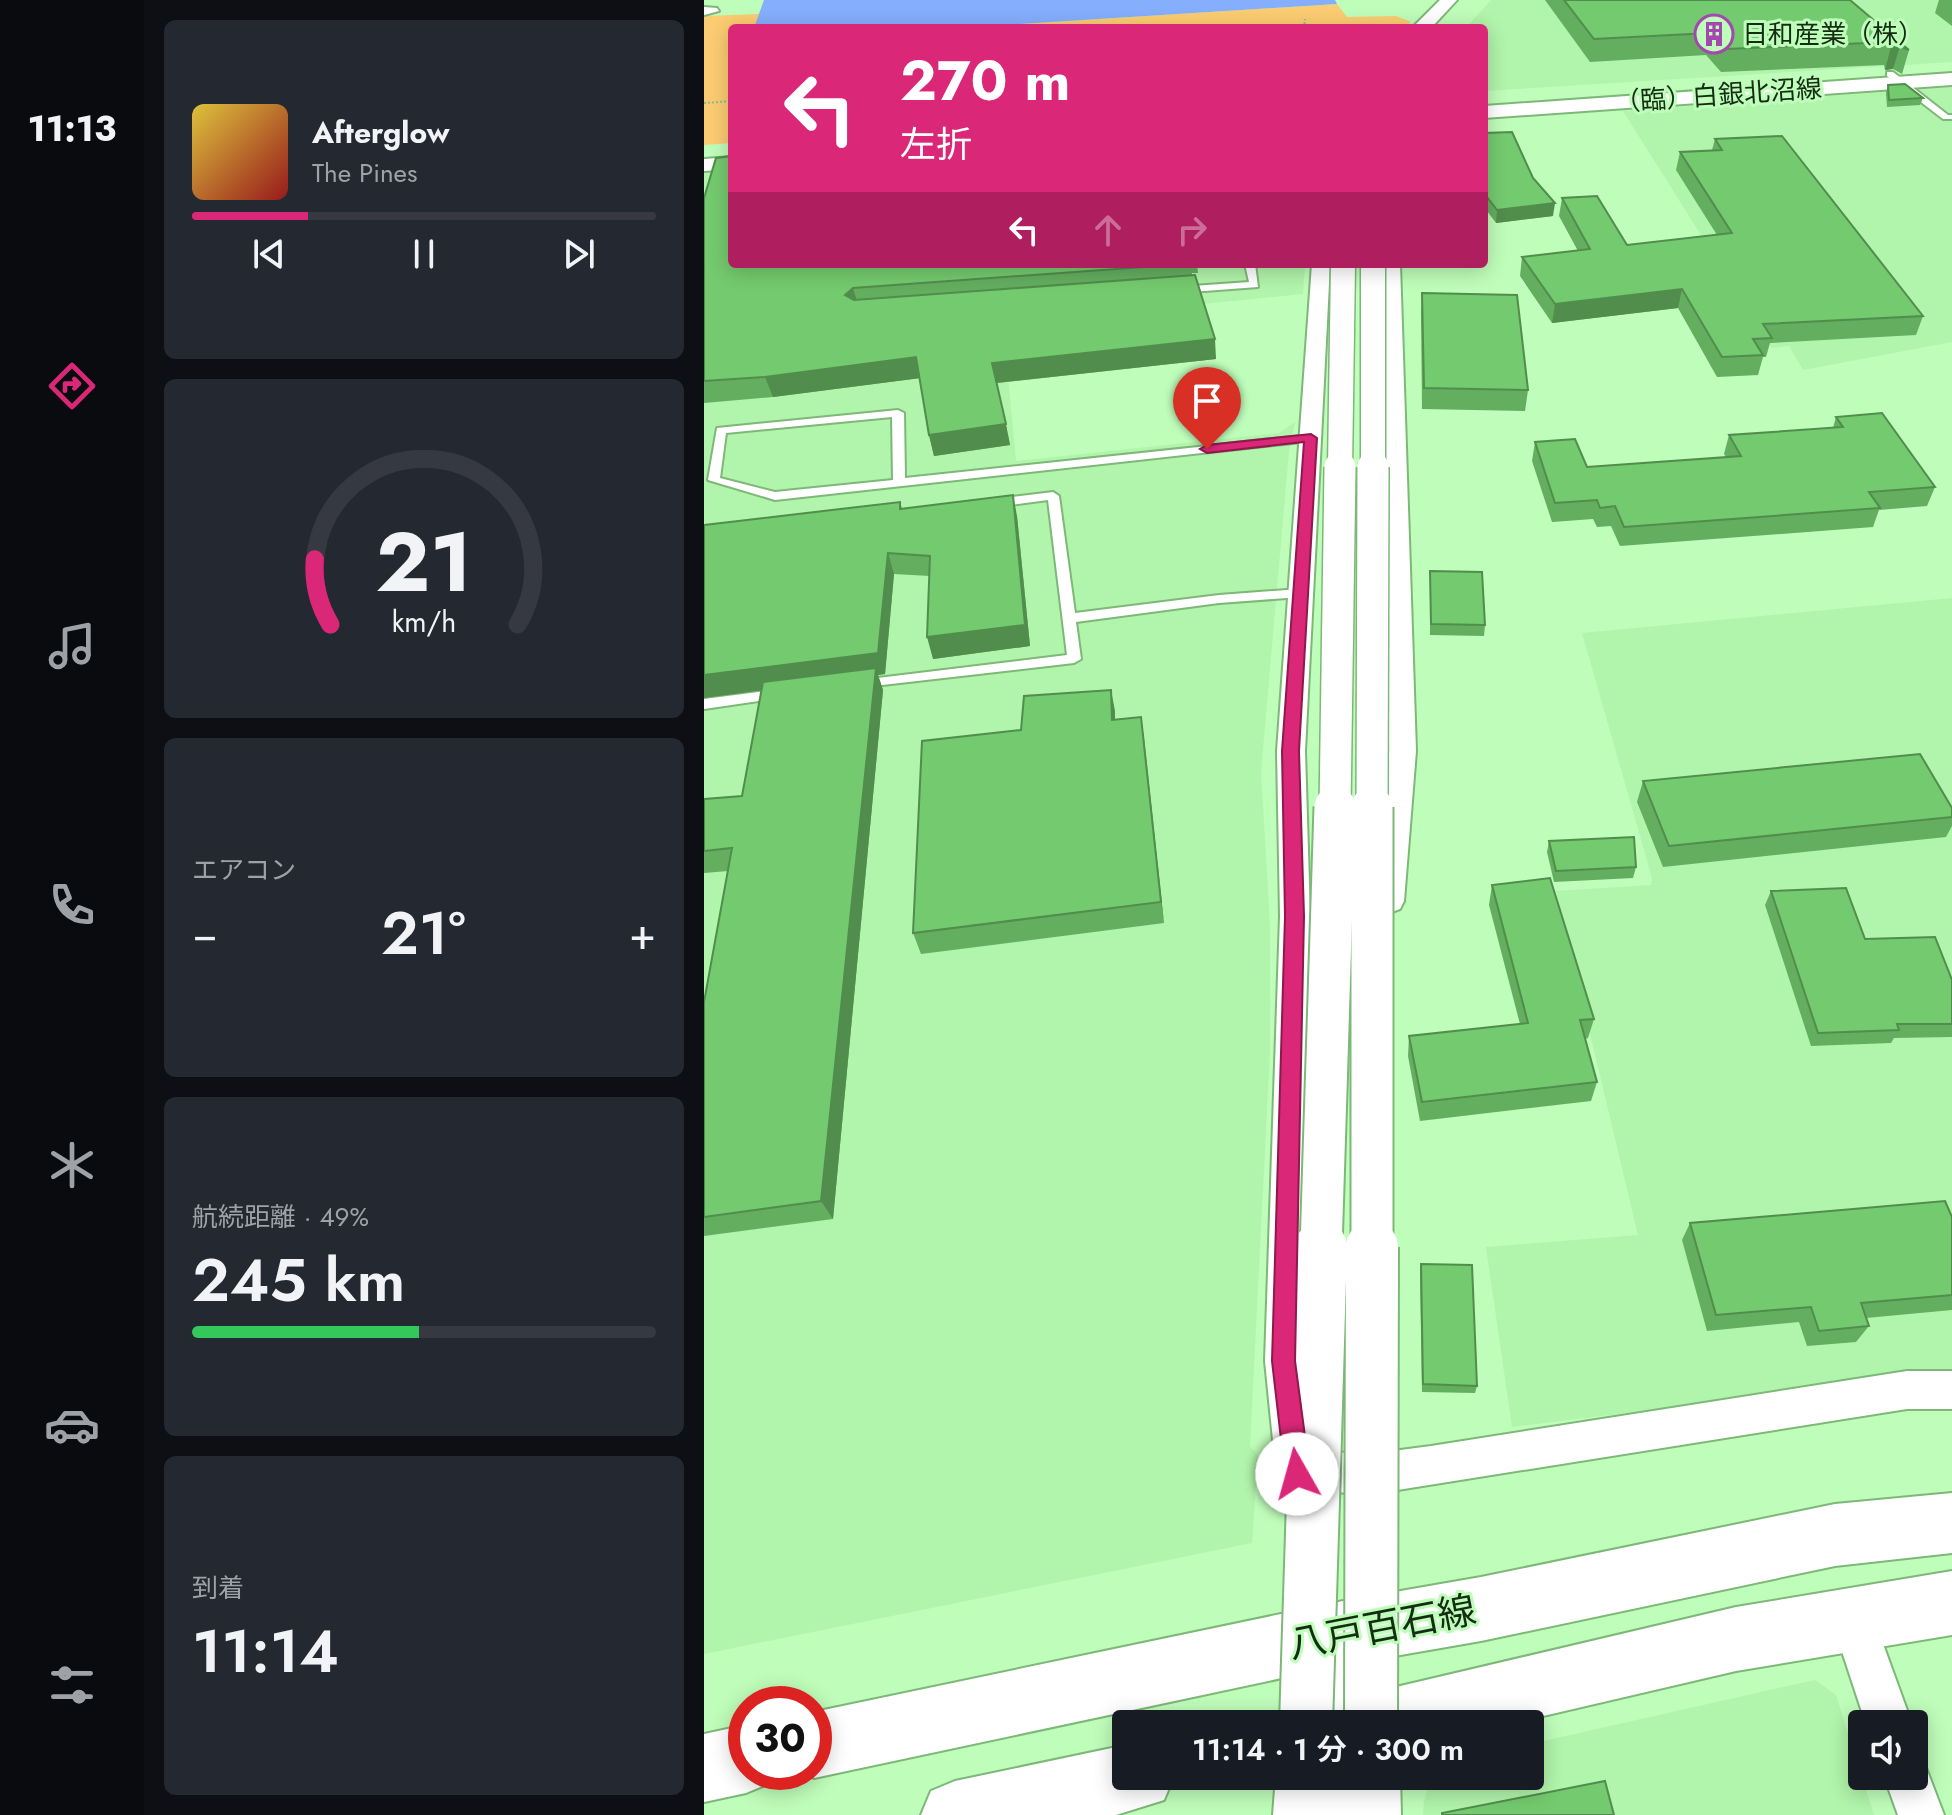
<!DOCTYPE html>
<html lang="ja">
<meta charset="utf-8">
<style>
body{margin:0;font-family:Jost,"Noto Sans JP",sans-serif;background:#242831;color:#f1f3f6;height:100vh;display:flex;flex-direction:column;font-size:30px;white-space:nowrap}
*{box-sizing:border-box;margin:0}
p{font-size:26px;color:#9ea1a6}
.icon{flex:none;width:44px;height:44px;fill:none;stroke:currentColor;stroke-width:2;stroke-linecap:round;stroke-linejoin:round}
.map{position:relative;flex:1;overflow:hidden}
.panel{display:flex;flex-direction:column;gap:20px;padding:20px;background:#0d0f14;width:560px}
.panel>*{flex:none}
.top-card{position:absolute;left:24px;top:24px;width:760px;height:244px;border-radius:8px;box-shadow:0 4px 20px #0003;background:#db2777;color:#fff;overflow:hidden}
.buttons{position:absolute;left:1144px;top:1710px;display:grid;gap:16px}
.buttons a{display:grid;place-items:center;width:80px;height:80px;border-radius:8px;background:#171b24;box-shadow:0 4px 20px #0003;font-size:40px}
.speed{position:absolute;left:24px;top:1686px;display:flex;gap:16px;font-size:40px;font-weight:700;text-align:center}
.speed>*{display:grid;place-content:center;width:104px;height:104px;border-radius:50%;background:#171b24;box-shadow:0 4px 20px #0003;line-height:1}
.speed .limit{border:12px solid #d22;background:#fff;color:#111}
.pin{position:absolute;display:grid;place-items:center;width:68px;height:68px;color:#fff;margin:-82px -34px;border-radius:50% 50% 50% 0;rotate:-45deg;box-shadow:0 0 8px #0007}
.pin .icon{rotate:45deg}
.me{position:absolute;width:88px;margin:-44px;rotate:353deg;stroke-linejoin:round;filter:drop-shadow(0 0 6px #0008)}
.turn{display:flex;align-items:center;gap:28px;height:168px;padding:0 40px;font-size:36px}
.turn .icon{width:104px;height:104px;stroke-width:2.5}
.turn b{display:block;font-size:56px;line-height:68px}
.lanes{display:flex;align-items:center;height:76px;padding:0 40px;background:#0003;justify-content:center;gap:40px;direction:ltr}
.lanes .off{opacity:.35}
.big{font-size:60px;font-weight:600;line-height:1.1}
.panel .tile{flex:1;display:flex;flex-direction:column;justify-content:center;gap:12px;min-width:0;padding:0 28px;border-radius:12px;background:#242831}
.panel .dial{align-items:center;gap:0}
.dial svg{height:208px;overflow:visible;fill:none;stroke:#363941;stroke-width:7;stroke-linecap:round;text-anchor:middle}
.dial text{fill:#f1f3f6;stroke:none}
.song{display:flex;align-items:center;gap:24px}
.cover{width:96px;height:96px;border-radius:12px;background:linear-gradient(135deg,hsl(50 70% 55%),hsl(0 70% 35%))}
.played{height:8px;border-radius:4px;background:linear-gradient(90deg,#db2777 25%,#363941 25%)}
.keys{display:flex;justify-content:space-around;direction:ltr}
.heat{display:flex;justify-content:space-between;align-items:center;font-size:44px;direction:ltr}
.charge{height:12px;border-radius:6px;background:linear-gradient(90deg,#34c759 49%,#363941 0)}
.trip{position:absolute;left:408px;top:1710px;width:432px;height:80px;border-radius:8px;background:#171b24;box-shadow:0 4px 20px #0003;font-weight:600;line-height:80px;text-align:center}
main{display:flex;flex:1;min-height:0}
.tab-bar{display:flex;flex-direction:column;width:144px;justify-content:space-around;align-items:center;background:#090b0e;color:#9ea1a6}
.tab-bar .icon{width:56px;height:56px}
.tab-bar .current{color:#db2777}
.tab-bar b{font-size:36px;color:#f1f3f6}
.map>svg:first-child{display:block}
.built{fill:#b1f4ab}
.green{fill:#fbcc71}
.water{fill:#85aefc}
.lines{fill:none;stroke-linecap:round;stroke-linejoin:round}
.service-casing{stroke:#7db878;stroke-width:4}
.minor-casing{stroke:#7db878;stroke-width:4}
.tertiary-casing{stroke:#7db878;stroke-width:4}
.primary-casing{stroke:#7db878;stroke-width:4}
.path{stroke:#8bbe87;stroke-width:2;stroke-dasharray:2 2;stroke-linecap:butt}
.service{fill:#fff;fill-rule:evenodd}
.minor{fill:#fff;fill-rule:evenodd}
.tertiary{fill:#fff;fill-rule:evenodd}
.primary{fill:#fff;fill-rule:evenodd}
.tertiary-bridge-far3-casing{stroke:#7db878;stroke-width:27;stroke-linecap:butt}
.tertiary-bridge-far2-casing{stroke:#7db878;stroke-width:34;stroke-linecap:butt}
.tertiary-bridge-far1-casing{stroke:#7db878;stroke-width:45;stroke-linecap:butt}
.tertiary-bridge-casing{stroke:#7db878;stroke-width:56;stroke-linecap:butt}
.tertiary-bridge-far3{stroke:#fff;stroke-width:24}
.tertiary-bridge-far2{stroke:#fff;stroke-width:31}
.tertiary-bridge-far1{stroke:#fff;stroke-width:41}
.tertiary-bridge{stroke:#fff;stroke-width:52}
.wall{fill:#64ae5f}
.shaded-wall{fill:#518d4d}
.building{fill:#74ca6e;stroke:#518d4d;stroke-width:2}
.route{fill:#db2777;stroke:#8e194d;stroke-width:2}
.labels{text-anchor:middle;stroke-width:6;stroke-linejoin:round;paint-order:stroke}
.far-poi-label{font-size:26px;fill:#152d13;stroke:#bffdba;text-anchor:start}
.far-street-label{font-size:26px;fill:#152d13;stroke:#bffdba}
.near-street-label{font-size:38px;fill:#152d13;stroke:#bffdba}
</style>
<main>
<nav class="tab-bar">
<b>11:13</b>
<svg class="icon current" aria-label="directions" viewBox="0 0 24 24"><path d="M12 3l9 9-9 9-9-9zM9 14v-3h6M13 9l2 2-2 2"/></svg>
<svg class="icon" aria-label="music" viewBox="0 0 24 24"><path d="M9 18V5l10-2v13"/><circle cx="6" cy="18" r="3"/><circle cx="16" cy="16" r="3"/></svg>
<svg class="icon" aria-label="phone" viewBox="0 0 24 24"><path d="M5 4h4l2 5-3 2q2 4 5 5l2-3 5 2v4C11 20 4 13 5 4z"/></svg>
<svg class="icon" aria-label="climate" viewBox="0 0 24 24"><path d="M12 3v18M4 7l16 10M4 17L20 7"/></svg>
<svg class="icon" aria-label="car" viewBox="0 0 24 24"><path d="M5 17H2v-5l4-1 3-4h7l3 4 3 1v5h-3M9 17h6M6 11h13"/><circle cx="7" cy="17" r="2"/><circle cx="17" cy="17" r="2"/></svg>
<svg class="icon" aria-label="filters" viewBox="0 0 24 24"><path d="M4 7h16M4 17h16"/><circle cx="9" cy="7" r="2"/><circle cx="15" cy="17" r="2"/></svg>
</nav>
<section class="panel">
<div class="tile">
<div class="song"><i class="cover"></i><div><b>Afterglow</b><p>The Pines</p></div></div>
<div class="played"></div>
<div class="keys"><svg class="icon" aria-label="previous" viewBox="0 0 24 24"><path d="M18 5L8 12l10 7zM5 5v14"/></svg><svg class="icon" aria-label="pause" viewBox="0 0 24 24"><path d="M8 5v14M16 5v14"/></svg><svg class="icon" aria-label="next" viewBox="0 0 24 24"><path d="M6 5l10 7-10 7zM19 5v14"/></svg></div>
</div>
<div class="tile dial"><svg viewBox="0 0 100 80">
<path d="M14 69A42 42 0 1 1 86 69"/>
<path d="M14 69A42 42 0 0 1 8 44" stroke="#db2777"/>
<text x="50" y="56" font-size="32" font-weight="700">21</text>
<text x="50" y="72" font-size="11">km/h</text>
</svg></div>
<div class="tile"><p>エアコン</p>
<div class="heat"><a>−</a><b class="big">21°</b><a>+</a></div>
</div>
<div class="tile"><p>航続距離 · 49%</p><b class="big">245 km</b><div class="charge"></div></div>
<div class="tile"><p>到着</p><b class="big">11:14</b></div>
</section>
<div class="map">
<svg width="1248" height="1815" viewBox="0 0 1248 1815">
<rect width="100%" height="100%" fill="#bffdba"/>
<g class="built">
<path d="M 787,0 L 1248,0 L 1248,62 L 780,91 L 780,28 L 762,28 Z"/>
<path d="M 1248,87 L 1248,342 L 1099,370 L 1085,346 L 1068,348 L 919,111 Z"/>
<path d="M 28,169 L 28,264 L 601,264 L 599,294 L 299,324 L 312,461 L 575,433 L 591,422 L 585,451 L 557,772 L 566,925 L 566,1051 L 546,1446 L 554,1455 L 548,1543 L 0,1654 L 0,171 Z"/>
<path d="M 1248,598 L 1248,1377 L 1201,1379 L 808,1427 L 782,1247 L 934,1235 L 852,891 L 947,885 L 948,878 L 878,633 Z"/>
<path d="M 1111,1680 L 1132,1695 L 1170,1815 L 719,1815 L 720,1801 L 728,1776 L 826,1776 L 826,1744 Z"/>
</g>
<g class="green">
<path d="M 633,4 L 643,17 L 692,16 L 707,22 L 700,28 L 252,28 Z"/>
<path d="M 56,14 L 50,28 L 28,28 L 28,143 L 0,145 L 0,16 Z"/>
</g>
<path class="water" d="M 60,0 L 631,0 L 633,4 L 252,28 L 50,28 Z"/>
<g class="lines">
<defs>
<g id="service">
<path d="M 1183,72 L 1189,72 L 1244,115 L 1248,115 L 1248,119 L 1239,119 L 1183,76 Z"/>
<path d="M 541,264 L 551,264 L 554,287 L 474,293 L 469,290 L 474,287 L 545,282 Z"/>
<path d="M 194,410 L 200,413 L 201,478 L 607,435 L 613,438 L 607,441 L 71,500 L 4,480 L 13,428 ZM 188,417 L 189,480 L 71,492 L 16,478 L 22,433 Z"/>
<path d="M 349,492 L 355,496 L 371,613 L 515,595 L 597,589 L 603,593 L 597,597 L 515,603 L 372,622 L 377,659 L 370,663 L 152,688 L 150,685 L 157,680 L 363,655 L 344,500 L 292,507 L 286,503 L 292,499 Z"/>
<path d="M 78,689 L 85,694 L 83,697 L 0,709 L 0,699 Z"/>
</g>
<g id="minor">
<path d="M 0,7 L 13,8 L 15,11 L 0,15 Z"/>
<path d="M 608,264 L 626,264 L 601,751 L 606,916 L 599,1361 L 609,1453 L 681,1452 L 727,1446 L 1203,1371 L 1248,1371 L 1248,1409 L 1203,1409 L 681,1492 L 595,1493 L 581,1487 L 575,1473 L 578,1465 L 570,1450 L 561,1361 L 576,916 L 573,751 Z"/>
<path d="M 678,264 L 696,264 L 712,751 L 700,901 L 696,909 L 685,913 L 674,909 L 670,901 L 684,751 Z"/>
<path d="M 1148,1593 L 1163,1600 L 1208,1724 L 1162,1724 L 1126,1615 L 1133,1600 Z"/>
<path d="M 1210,1756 L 1219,1760 L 1240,1815 L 1194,1815 L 1180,1776 L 1210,1776 Z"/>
</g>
<g id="tertiary">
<path d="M 736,0 L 753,0 L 727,28 L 708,28 Z"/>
<path d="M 1248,73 L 1248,85 L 780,118 L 780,106 Z"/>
<path d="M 28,157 L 28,169 L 0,171 L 0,159 Z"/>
<path d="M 639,1605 L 658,1614 L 667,1633 L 665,1724 L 607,1724 L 611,1633 L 620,1614 Z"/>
<path d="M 572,1776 L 696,1776 L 697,1815 L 569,1815 Z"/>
</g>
<g id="primary">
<path d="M 1248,1493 L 1248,1553 L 1131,1566 L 777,1641 L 639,1665 L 110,1778 L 94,1772 L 110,1772 L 110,1712 L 639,1601 L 777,1577 L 1131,1504 Z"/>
<path d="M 1248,1571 L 1248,1635 L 1032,1671 L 805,1724 L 642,1724 L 652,1701 L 675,1691 L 1032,1607 Z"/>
<path d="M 42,1725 L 42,1772 L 70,1772 L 66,1783 L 42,1793 L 0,1802 L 0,1734 Z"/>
<path d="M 422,1745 L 422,1776 L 470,1776 L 460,1800 L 412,1815 L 217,1815 L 227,1791 L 251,1781 Z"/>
</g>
</defs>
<use href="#service" class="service-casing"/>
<use href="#minor" class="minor-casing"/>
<use href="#tertiary" class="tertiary-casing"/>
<use href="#primary" class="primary-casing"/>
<g class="path">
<path d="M 600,28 L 601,19"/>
<path d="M 0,103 L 28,101"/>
</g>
<use href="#service" class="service"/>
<use href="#minor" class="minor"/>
<use href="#tertiary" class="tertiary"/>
<use href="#primary" class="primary"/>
<defs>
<g id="tertiary-bridge-far3">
<path d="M 636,469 L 639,264"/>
<path d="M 669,469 L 669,264"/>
</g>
<g id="tertiary-bridge-far2">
<path d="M 631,809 L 636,467"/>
<path d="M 668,809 L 669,467"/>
</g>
<g id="tertiary-bridge-far1">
<path d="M 617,1249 L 631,807"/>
<path d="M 668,1249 L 668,807"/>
</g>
<g id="tertiary-bridge">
<path d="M 602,1724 L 617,1247"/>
<path d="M 667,1724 L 668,1247"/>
</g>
</defs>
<use href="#tertiary-bridge-far3" class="tertiary-bridge-far3-casing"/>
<use href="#tertiary-bridge-far2" class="tertiary-bridge-far2-casing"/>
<use href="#tertiary-bridge-far1" class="tertiary-bridge-far1-casing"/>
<use href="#tertiary-bridge" class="tertiary-bridge-casing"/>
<use href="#tertiary-bridge-far3" class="tertiary-bridge-far3"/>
<use href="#tertiary-bridge-far2" class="tertiary-bridge-far2"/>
<use href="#tertiary-bridge-far1" class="tertiary-bridge-far1"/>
<use href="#tertiary-bridge" class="tertiary-bridge"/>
</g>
<g class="wall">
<path d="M 841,0 L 1146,0 L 1205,50 L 1198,74 L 1189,69 L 1181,70 L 1180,65 L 1017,72 L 1002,55 L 886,62 Z"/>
<path d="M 1235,0 L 1248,0 L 1248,26 L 1231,13 Z"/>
<path d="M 1184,85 L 1219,98 L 1216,105 L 1183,107 L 1182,93 Z"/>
<path d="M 780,133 L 829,178 L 849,216 L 792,223 L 780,207 Z"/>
<path d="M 1011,139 L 1219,316 L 1212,335 L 1066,343 L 1062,357 L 1059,357 L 1054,375 L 1013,377 L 974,308 L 848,323 L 816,276 L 818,257 L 874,251 L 855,216 L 858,198 L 923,245 L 1013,235 L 972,170 L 976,152 L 1008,150 Z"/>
<path d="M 0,198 L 28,264 L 493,264 L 494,273 L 488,273 L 488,275 L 512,359 L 293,383 L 306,445 L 230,456 L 225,435 L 216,378 L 69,397 L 0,403 Z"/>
<path d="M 718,293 L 824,390 L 821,411 L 718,409 L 717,313 Z"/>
<path d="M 1132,417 L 1231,487 L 1223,506 L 1175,510 L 1169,527 L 916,546 L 907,526 L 893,527 L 889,519 L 848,522 L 828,461 L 831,442 L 883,467 L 1022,457 L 1020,454 L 1025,435 L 1129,428 Z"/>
<path d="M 196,502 L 198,508 L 313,516 L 326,646 L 229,659 L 226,576 L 190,574 L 181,674 L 174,675 L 179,690 L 129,1219 L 0,1236 L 0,1002 L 24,871 L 0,873 L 0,799 L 38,796 L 58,690 L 0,698 L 0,525 Z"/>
<path d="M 726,571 L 781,625 L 780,636 L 726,635 Z"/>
<path d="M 407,690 L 411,720 L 437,717 L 460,923 L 217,954 L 209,933 L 317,730 Z"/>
<path d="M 939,781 L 1248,808 L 1248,826 L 1242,837 L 959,867 L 933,802 Z"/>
<path d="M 845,841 L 932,867 L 929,878 L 850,882 L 843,852 Z"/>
<path d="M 788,885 L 890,1019 L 884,1038 L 881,1039 L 893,1082 L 887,1101 L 716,1121 L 704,1056 L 705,1036 L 816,1024 L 785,905 Z"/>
<path d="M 1067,891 L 1161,939 L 1248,980 L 1248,1037 L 1190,1038 L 1187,1043 L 1107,1046 L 1061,905 Z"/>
<path d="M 1248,1217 L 1248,1310 L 1162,1318 L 1165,1326 L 1152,1342 L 1103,1346 L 1095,1322 L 1003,1331 L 978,1240 L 986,1223 Z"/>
<path d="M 717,1264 L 773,1386 L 771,1393 L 718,1392 L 716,1273 Z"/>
</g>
<g class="shaded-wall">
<path d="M 1196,46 L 1189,69 L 1181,70 L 1187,47 Z"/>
<path d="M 851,203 L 849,216 L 792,223 L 793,210 Z"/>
<path d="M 149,288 L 155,308 L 141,295 Z"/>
<path d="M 978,289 L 974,308 L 848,323 L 851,304 Z"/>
<path d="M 511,339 L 512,359 L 292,383 L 288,363 Z"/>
<path d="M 212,357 L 217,378 L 69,397 L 61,377 Z"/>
<path d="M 302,424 L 306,445 L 230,456 L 225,435 Z"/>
<path d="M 309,495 L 313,516 L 326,646 L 229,659 L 223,637 Z"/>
<path d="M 184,553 L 190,574 L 181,674 L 174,675 L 179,690 L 129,1219 L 117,1201 L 171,675 L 0,698 L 0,675 Z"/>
<path d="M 407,690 L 411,711 L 411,742 L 408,720 Z"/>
<path d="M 437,717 L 440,738 L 460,923 L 457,902 Z"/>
</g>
<g class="building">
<path d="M 860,0 L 1146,0 L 1205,50 L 1196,46 L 1187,47 L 1187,42 L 1022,49 L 1006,33 L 890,39 Z"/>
<path d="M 1201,84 L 1219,98 L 1185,100 L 1184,85 Z"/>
<path d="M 808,132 L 829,178 L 851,203 L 793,210 L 780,193 L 780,133 Z"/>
<path d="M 1078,136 L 1219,316 L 1059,324 L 1068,338 L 1049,339 L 1059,355 L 1018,357 L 978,289 L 851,304 L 818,257 L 886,249 L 858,198 L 893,196 L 923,245 L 1028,233 L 976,152 L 1018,150 L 1011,139 Z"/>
<path d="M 28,156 L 28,264 L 482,264 L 149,288 L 141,295 L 150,300 L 491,275 L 511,339 L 288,363 L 302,424 L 225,435 L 212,357 L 61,377 L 0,381 L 0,198 L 12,158 Z"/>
<path d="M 718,293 L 813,295 L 824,390 L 720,388 Z"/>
<path d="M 1178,413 L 1231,487 L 1165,492 L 1176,508 L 920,527 L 911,506 L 896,508 L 893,500 L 851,503 L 831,442 L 871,439 L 883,467 L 1037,456 L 1025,435 L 1139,427 L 1132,417 Z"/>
<path d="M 309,495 L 321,625 L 223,637 L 226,556 L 184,553 L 174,653 L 0,675 L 0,525 L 196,502 L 196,509 Z"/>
<path d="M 726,571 L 778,572 L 781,625 L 727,624 Z"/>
<path d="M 172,668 L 117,1201 L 0,1217 L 0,1002 L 28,848 L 0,851 L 0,799 L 38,796 L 59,682 Z"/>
<path d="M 407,690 L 408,720 L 437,717 L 457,902 L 209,933 L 218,741 L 317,730 L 320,696 Z"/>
<path d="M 1216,754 L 1248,808 L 1248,817 L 965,846 L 939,781 Z"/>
<path d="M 930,837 L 932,867 L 852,871 L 845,841 Z"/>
<path d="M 846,878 L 890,1019 L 876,1020 L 893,1082 L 718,1102 L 705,1036 L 824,1023 L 788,885 Z"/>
<path d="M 1142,888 L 1161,939 L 1231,937 L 1248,980 L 1248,1024 L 1193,1024 L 1195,1030 L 1114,1033 L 1067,891 Z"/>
<path d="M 1241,1201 L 1248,1217 L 1248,1295 L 1157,1303 L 1165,1326 L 1115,1331 L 1107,1307 L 1012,1315 L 986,1223 Z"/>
<path d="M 717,1264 L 768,1265 L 773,1386 L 719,1384 Z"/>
<path d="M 901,1781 L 910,1815 L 738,1815 L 738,1813 Z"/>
</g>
<path class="route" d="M 607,434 L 613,438 L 595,751 L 600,916 L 591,1361 L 606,1474 L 602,1482 L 593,1486 L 585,1482 L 581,1474 L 568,1361 L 581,916 L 578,751 L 600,442 L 503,453 L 496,449 L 503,445 Z"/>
<defs>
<symbol id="building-ring" viewBox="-11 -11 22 22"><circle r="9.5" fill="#bffdba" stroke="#a447b0" stroke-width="1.5"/><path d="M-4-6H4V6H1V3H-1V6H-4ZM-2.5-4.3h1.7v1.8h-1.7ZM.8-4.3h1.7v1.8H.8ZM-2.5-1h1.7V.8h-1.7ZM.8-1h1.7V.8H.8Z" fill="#a447b0"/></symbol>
</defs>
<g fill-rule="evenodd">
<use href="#building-ring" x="988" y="12" width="44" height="44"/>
</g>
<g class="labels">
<g class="far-poi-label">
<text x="1038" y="43">日和産業（株）</text>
</g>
<g class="far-street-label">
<text transform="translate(1014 95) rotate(-4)" y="9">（臨）白銀北沼線</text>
</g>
<g class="near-street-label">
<text transform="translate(678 1627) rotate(-11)" y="13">八戸百石線</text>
</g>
</g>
</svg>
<div class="buttons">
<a><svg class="icon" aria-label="sound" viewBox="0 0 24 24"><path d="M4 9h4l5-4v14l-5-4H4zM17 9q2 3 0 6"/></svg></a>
</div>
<div class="speed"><div class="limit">30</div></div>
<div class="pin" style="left:503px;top:449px;background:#d93025"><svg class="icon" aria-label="arrive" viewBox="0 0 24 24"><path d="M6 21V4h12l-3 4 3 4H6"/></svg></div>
<svg class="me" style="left:593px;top:1474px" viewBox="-20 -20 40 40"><circle r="19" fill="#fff"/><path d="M0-13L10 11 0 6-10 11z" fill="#db2777"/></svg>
<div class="trip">11:14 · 1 分 · 300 m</div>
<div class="top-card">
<div class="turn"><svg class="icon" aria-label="left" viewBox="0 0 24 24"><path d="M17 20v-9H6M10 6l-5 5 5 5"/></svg><div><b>270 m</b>左折</div></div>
<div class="lanes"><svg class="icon" aria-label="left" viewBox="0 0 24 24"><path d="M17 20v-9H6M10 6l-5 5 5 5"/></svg><svg class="icon off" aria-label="ahead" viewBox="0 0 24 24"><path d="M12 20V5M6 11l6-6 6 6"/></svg><svg class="icon off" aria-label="right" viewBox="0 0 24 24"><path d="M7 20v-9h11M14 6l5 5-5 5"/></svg></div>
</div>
</div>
</main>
